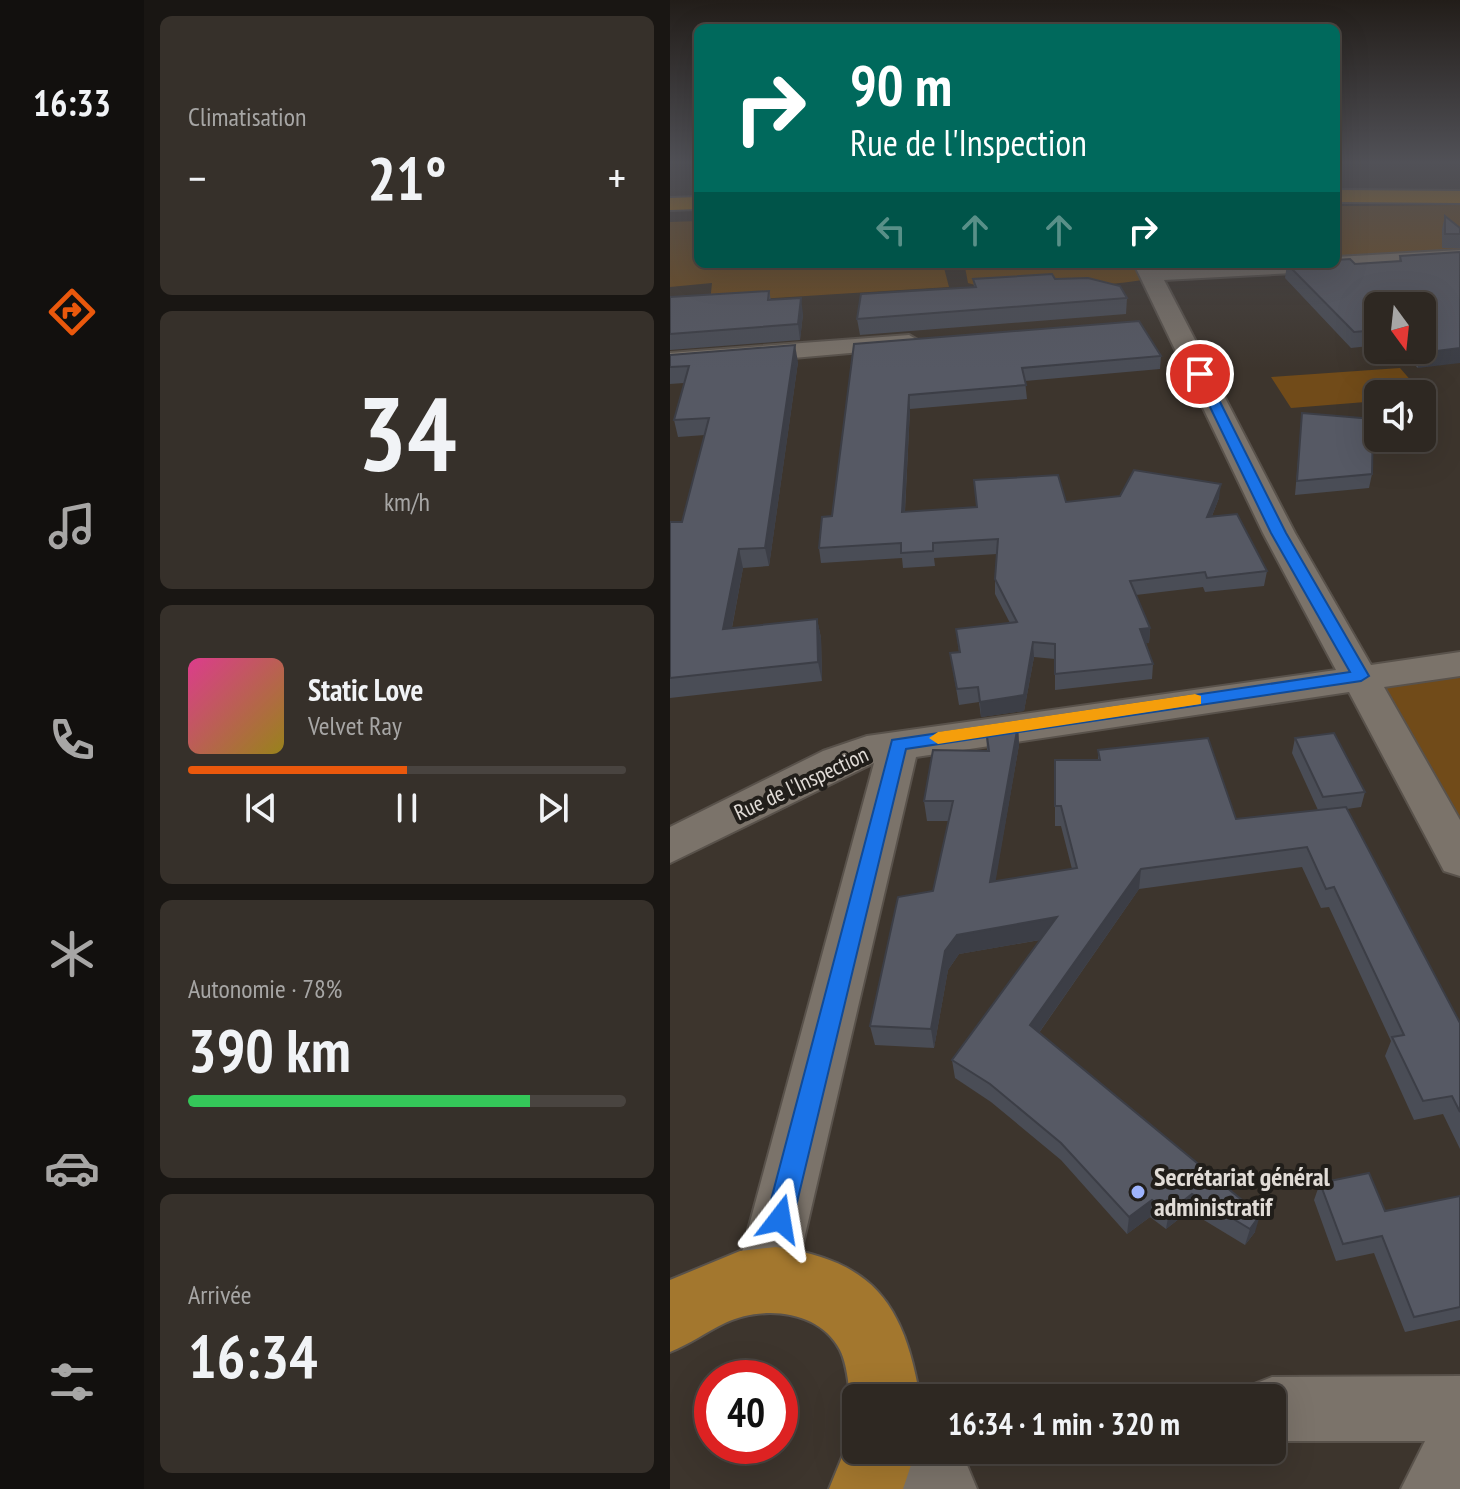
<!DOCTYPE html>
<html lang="fr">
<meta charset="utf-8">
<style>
body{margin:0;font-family:"PT Sans Narrow",sans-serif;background:#36302a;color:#f1f3f6;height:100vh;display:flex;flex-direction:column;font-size:30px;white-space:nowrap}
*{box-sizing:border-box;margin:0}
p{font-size:26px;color:#a7a6a5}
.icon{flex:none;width:44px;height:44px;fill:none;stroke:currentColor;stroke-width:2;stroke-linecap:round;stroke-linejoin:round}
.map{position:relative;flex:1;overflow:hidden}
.sheet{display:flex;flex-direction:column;gap:16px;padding:16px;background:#191613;width:526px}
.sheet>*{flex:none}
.guide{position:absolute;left:24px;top:24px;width:646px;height:244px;border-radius:12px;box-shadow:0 8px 32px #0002,0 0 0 2px #494440;background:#00695c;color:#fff;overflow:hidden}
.needle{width:52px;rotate:165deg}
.fabs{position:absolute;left:694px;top:292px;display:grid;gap:16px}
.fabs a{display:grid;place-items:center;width:72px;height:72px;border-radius:12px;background:#2e2822;box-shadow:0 8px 32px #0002,0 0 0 2px #494440;font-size:40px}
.speed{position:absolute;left:24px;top:1360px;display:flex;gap:16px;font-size:40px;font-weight:700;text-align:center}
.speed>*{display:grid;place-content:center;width:104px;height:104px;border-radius:50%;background:#2e2822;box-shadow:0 8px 32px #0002,0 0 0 2px #494440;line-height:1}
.speed .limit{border:12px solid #d22;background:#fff;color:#111}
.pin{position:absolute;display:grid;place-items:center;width:68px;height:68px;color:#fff;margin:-34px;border:4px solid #fff;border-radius:50%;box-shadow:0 2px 8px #0007}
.me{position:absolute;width:88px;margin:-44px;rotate:14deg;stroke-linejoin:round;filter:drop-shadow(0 0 6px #0008)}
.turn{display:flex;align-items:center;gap:28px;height:168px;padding:0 24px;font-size:36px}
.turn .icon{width:104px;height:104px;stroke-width:2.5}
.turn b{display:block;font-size:56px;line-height:68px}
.lanes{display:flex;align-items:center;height:76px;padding:0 24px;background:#0003;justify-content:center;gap:40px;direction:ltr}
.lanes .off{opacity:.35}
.big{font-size:60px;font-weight:700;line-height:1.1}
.sheet .card{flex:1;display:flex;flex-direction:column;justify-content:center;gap:12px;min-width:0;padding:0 28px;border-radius:12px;background:#36302a}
.sheet .dial{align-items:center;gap:0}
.dial b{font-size:104px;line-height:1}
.song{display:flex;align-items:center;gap:24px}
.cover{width:96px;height:96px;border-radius:12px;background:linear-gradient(135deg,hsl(330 70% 55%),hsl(50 70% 35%))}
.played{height:8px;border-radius:4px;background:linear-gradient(90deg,#ea580c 50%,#494440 50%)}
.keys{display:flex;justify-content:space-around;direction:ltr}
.heat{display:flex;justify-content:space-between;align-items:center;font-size:44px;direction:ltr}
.charge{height:12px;border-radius:6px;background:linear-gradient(90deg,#34c759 78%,#494440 0)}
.trip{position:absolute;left:172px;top:1384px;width:444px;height:80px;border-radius:12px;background:#2e2822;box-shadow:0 8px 32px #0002,0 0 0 2px #494440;font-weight:700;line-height:80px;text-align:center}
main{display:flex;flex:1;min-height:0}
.tab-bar{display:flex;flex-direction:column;width:144px;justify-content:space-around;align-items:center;background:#12100e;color:#a7a6a5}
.tab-bar .icon{width:56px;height:56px}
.tab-bar .current{color:#ea580c}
.tab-bar b{font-size:36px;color:#f1f3f6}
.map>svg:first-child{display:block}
.green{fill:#714b19}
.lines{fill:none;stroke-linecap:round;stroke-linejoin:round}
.minor-casing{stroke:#59524b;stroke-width:4}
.major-casing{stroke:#59524b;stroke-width:4}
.highway-casing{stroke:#59524b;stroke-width:4}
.minor{fill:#7b736a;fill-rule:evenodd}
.major{fill:#a3772e;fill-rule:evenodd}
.highway{fill:#bd7906;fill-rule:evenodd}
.wall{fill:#4a4d56}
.shaded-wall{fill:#3c3e46}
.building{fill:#565964;stroke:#3c3e46;stroke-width:2}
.route{fill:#1a73e8;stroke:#114b97;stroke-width:2}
.slow{fill:#f59e0b}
.poi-dot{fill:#9eb4fd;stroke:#211e1a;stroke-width:3}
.labels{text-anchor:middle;stroke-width:8;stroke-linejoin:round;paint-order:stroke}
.street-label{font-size:22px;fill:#e1dcd7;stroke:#211e1a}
.near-poi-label{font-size:26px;font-weight:bold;fill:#e1dcd7;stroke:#211e1a;text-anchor:start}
</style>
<main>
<nav class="tab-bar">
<b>16:33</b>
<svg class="icon current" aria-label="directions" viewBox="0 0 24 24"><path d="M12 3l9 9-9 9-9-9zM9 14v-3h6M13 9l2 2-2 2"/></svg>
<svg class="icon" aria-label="music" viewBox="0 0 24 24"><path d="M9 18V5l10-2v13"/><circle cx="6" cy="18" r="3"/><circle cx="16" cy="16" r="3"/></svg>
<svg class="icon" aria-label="phone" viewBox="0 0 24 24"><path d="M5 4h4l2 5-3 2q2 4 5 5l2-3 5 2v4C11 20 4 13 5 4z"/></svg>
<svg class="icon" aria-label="climate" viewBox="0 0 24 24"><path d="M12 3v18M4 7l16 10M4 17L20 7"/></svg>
<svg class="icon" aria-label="car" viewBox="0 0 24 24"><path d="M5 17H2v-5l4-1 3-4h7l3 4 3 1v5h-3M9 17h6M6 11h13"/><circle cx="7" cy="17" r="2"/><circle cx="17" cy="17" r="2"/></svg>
<svg class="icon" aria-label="filters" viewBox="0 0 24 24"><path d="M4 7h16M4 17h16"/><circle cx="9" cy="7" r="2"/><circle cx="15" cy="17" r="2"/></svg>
</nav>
<section class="sheet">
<div class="card"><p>Climatisation</p>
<div class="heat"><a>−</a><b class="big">21°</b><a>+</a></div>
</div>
<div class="card dial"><b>34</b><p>km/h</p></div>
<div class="card">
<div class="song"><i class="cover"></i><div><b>Static Love</b><p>Velvet Ray</p></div></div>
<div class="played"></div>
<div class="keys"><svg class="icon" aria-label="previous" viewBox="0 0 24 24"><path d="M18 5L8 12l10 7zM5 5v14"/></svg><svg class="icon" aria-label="pause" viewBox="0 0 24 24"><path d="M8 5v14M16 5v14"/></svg><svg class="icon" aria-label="next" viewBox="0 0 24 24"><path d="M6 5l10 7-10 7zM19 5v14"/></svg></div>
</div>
<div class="card"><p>Autonomie · 78%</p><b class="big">390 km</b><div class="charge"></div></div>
<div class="card"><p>Arrivée</p><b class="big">16:34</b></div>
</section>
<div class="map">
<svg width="790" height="1489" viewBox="0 0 790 1489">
<rect width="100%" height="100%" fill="#3d352d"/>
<g class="green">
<path d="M 790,205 L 790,249 L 666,256 L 666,206 Z"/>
<path d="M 28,221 L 28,264 L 273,264 L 279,287 L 40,302 L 42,283 L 0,287 L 0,222 Z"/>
<path d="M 297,264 L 414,267 L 470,264 L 482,279 C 433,285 344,298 298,283 L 295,267 Z"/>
<path d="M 730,368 L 756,398 L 752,394 L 708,394 L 708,401 L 621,408 L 601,377 Z"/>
<path d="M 790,664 L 790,841 L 691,676 Z"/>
</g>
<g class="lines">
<defs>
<g id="minor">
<path d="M 790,250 L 790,264 L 494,280 L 625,533 L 701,665 L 790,652 L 790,676 L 714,687 L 790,820 L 790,876 L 774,871 L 679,692 L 246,757 L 125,1278 L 116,1299 L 95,1308 L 74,1299 L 65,1278 L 204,763 L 0,863 L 0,827 L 153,751 L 197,736 L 666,670 L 593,533 L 464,264 L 487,267 L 666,264 L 666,257 Z"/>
<path d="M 239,335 L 251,342 L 248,347 L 0,369 L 0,353 Z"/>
<path d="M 790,1376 L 790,1489 L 731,1489 L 755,1441 L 602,1441 L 602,1398 L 574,1398 L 579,1386 L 602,1377 Z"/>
<path d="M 211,1450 L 286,1450 L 297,1465 L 307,1489 L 232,1489 Z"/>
</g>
<g id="major">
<path d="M 106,1247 C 204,1261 234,1304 250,1398 L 186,1398 L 186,1416 C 177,1395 180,1370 170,1350 C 149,1310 93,1305 55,1323 C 36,1332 20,1344 0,1352 L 0,1280 L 70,1251 Z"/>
<path d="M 186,1423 L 186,1450 L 246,1450 L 233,1489 L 159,1489 Z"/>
</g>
<g id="highway">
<path d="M 666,190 L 790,191 L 790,203 L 666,202 Z"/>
<path d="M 28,197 L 28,209 L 0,210 L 0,198 Z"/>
</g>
</defs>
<use href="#minor" class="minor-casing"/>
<use href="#major" class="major-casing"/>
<use href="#highway" class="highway-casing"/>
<use href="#minor" class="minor"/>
<use href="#major" class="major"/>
<use href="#highway" class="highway"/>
</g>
<g class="wall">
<path d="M 775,216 L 790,228 L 790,248 L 772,248 L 772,229 Z"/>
<path d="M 790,252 L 748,368 L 728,350 L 752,350 L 708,306 L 708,345 L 681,348 L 615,278 L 617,264 L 685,264 L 729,261 L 730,256 Z"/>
<path d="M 303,279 L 385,279 L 457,298 L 456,314 L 190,335 L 187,319 L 304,287 Z"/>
<path d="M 99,291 L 101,300 L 133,314 L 130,340 L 0,350 L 0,297 Z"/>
<path d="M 184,344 L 491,356 L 490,369 L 355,381 L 357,399 L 240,409 L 235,512 L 396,502 L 549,498 L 542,516 L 597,571 L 594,586 L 535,592 L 533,587 L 466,595 L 480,628 L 479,643 L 476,643 L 483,664 L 482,679 L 385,690 L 385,659 L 364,657 L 354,711 L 311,717 L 309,702 L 289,705 L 280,653 L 289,652 L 286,629 L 340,623 L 325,594 L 325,579 L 327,554 L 264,558 L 265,566 L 233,568 L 232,558 L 151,563 L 149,548 L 162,516 Z"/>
<path d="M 0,355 L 128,362 L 99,566 L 73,568 L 62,628 L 147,619 L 151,638 L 152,681 L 0,698 L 0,522 L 12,522 L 35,435 L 8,437 L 4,420 L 14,383 L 0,384 Z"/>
<path d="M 632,413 L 702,474 L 699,488 L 625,495 Z"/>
<path d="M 348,725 L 349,745 L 325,881 L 402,869 L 391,826 L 385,826 L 385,760 L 428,760 L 428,750 L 566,819 L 648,810 L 622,753 L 625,738 L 695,792 L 691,807 L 677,809 L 790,1023 L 790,1149 L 773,1114 L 744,1120 L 715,1056 L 721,1041 L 659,907 L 651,908 L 632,867 L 469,889 L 369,1033 L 585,1232 L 575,1245 L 519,1211 L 496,1229 L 480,1217 L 457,1234 L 391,1160 L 321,1102 L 285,1078 L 282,1060 L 370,940 L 289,954 L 278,970 L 264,1048 L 205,1045 L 200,1026 L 263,891 L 279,821 L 257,821 L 254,801 L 317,751 L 316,729 Z"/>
<path d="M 650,1183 L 715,1211 L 790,1196 L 790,1320 L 735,1332 L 704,1253 L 666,1261 L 644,1200 Z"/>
</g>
<g class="shaded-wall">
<path d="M 131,298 L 133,314 L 130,340 L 128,324 Z"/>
<path d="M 125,345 L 128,362 L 99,566 L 95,548 Z"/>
<path d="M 790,348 L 790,363 L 748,368 L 751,353 Z"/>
<path d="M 239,395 L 240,409 L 234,527 L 232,512 Z"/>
<path d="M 551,484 L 549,498 L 536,531 L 537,517 Z"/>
<path d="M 69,549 L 73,568 L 58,648 L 53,629 Z"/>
<path d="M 147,619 L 151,638 L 152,681 L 148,662 Z"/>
<path d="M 480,628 L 479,643 L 469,644 L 470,629 Z"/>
<path d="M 363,642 L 364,657 L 354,711 L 311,717 L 310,702 Z"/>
<path d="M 348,725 L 349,745 L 322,902 L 320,882 Z"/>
<path d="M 471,869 L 469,889 L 361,1044 L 360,1025 Z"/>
<path d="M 387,917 L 387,937 L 289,954 L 278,970 L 264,1048 L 261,1029 L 275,951 L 287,935 Z"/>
<path d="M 522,1194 L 519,1211 L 496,1229 L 499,1212 Z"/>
<path d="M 482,1200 L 480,1217 L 457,1234 L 459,1217 Z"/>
<path d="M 590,1215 L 585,1232 L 575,1245 L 580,1229 Z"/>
</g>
<g class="building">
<path d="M 775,216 L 790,228 L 790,234 L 775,234 Z"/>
<path d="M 790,252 L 790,348 L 751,353 L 748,350 L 752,350 L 752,306 L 708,306 L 708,330 L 684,332 L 617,264 L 666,264 L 666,260 L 680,259 L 685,264 L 731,261 L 730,256 Z"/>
<path d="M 382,274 L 385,279 L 418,278 L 450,286 L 457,298 L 187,319 L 191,294 L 306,287 L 303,279 Z"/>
<path d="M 99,291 L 98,300 L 131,298 L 128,324 L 0,334 L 0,297 Z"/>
<path d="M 469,321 L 491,356 L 352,368 L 356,385 L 239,395 L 232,512 L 307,507 L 304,480 L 388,475 L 396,502 L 450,496 L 464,470 L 551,484 L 537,517 L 567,514 L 597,571 L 537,578 L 535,572 L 460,581 L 480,628 L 470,629 L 483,664 L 385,674 L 385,644 L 363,642 L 354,695 L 310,702 L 308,687 L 287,689 L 280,653 L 290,652 L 286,629 L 347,622 L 325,579 L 328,539 L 263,543 L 263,551 L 231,553 L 231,543 L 149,548 L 152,517 L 162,516 L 184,344 Z"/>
<path d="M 125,345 L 95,548 L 69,549 L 53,629 L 147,619 L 148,662 L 0,678 L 0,522 L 12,522 L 39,418 L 4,420 L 19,366 L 0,367 L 0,355 Z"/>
<path d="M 632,413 L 703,419 L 702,474 L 627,481 Z"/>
<path d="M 348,725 L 320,882 L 407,868 L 391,806 L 385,806 L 385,760 L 430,760 L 428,750 L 538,738 L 566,819 L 676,807 L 790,1023 L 790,1112 L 782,1096 L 753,1101 L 722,1037 L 734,1035 L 664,887 L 656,889 L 637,847 L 471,869 L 360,1025 L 590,1215 L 580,1229 L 522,1194 L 499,1212 L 482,1200 L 459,1217 L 391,1143 L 320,1084 L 282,1060 L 387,917 L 287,935 L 275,951 L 261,1029 L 200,1026 L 228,897 L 263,891 L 283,801 L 254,801 L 263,750 L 319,751 L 316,729 Z"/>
<path d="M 664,733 L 695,792 L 653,797 L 625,738 Z"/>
<path d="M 699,1173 L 715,1211 L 790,1196 L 790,1307 L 744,1317 L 712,1236 L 673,1244 L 650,1183 Z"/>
</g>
<linearGradient id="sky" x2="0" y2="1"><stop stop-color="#221d19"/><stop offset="0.44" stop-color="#515157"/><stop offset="1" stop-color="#515157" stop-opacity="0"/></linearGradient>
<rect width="790" height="369" fill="url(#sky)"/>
<path class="route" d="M 530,371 L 536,374 L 616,533 L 699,676 L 691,681 L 236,749 L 123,1219 L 119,1228 L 110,1232 L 100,1228 L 96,1219 L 222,740 L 680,672 L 601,533 L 524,374 Z"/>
<path class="slow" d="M 525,694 L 531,696 L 531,704 L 268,744 L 259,738 L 268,732 Z"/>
<circle class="poi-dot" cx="468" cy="1192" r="8"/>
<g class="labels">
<g class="street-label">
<text transform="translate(131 783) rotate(-25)" y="8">Rue de l'Inspection</text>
</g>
<g class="near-poi-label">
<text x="484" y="1186">Secrétariat général<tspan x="484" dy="30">administratif</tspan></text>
</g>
</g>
</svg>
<div class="fabs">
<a><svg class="needle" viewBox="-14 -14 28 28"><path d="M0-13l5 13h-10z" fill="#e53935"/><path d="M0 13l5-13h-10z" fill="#a7a6a5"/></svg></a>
<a><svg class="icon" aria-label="sound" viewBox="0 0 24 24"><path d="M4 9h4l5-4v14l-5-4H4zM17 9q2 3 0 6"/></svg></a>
</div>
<div class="speed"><div class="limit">40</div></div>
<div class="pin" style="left:530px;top:374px;background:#d93025"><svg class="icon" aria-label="arrive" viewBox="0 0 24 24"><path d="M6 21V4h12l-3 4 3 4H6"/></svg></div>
<svg class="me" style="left:110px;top:1219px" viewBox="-20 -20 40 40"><path d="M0-17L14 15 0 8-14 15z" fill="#1a73e8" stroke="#fff" stroke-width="4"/></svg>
<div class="trip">16:34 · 1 min · 320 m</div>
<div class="guide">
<div class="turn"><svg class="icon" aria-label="right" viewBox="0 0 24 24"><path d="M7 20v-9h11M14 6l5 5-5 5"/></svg><div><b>90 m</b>Rue de l'Inspection</div></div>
<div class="lanes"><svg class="icon off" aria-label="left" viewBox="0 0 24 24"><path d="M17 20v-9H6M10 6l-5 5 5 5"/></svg><svg class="icon off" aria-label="ahead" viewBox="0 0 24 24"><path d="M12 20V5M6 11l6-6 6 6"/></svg><svg class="icon off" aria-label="ahead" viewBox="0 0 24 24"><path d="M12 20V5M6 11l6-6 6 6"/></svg><svg class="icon" aria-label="right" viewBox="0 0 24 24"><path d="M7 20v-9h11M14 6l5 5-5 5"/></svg></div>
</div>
</div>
</main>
